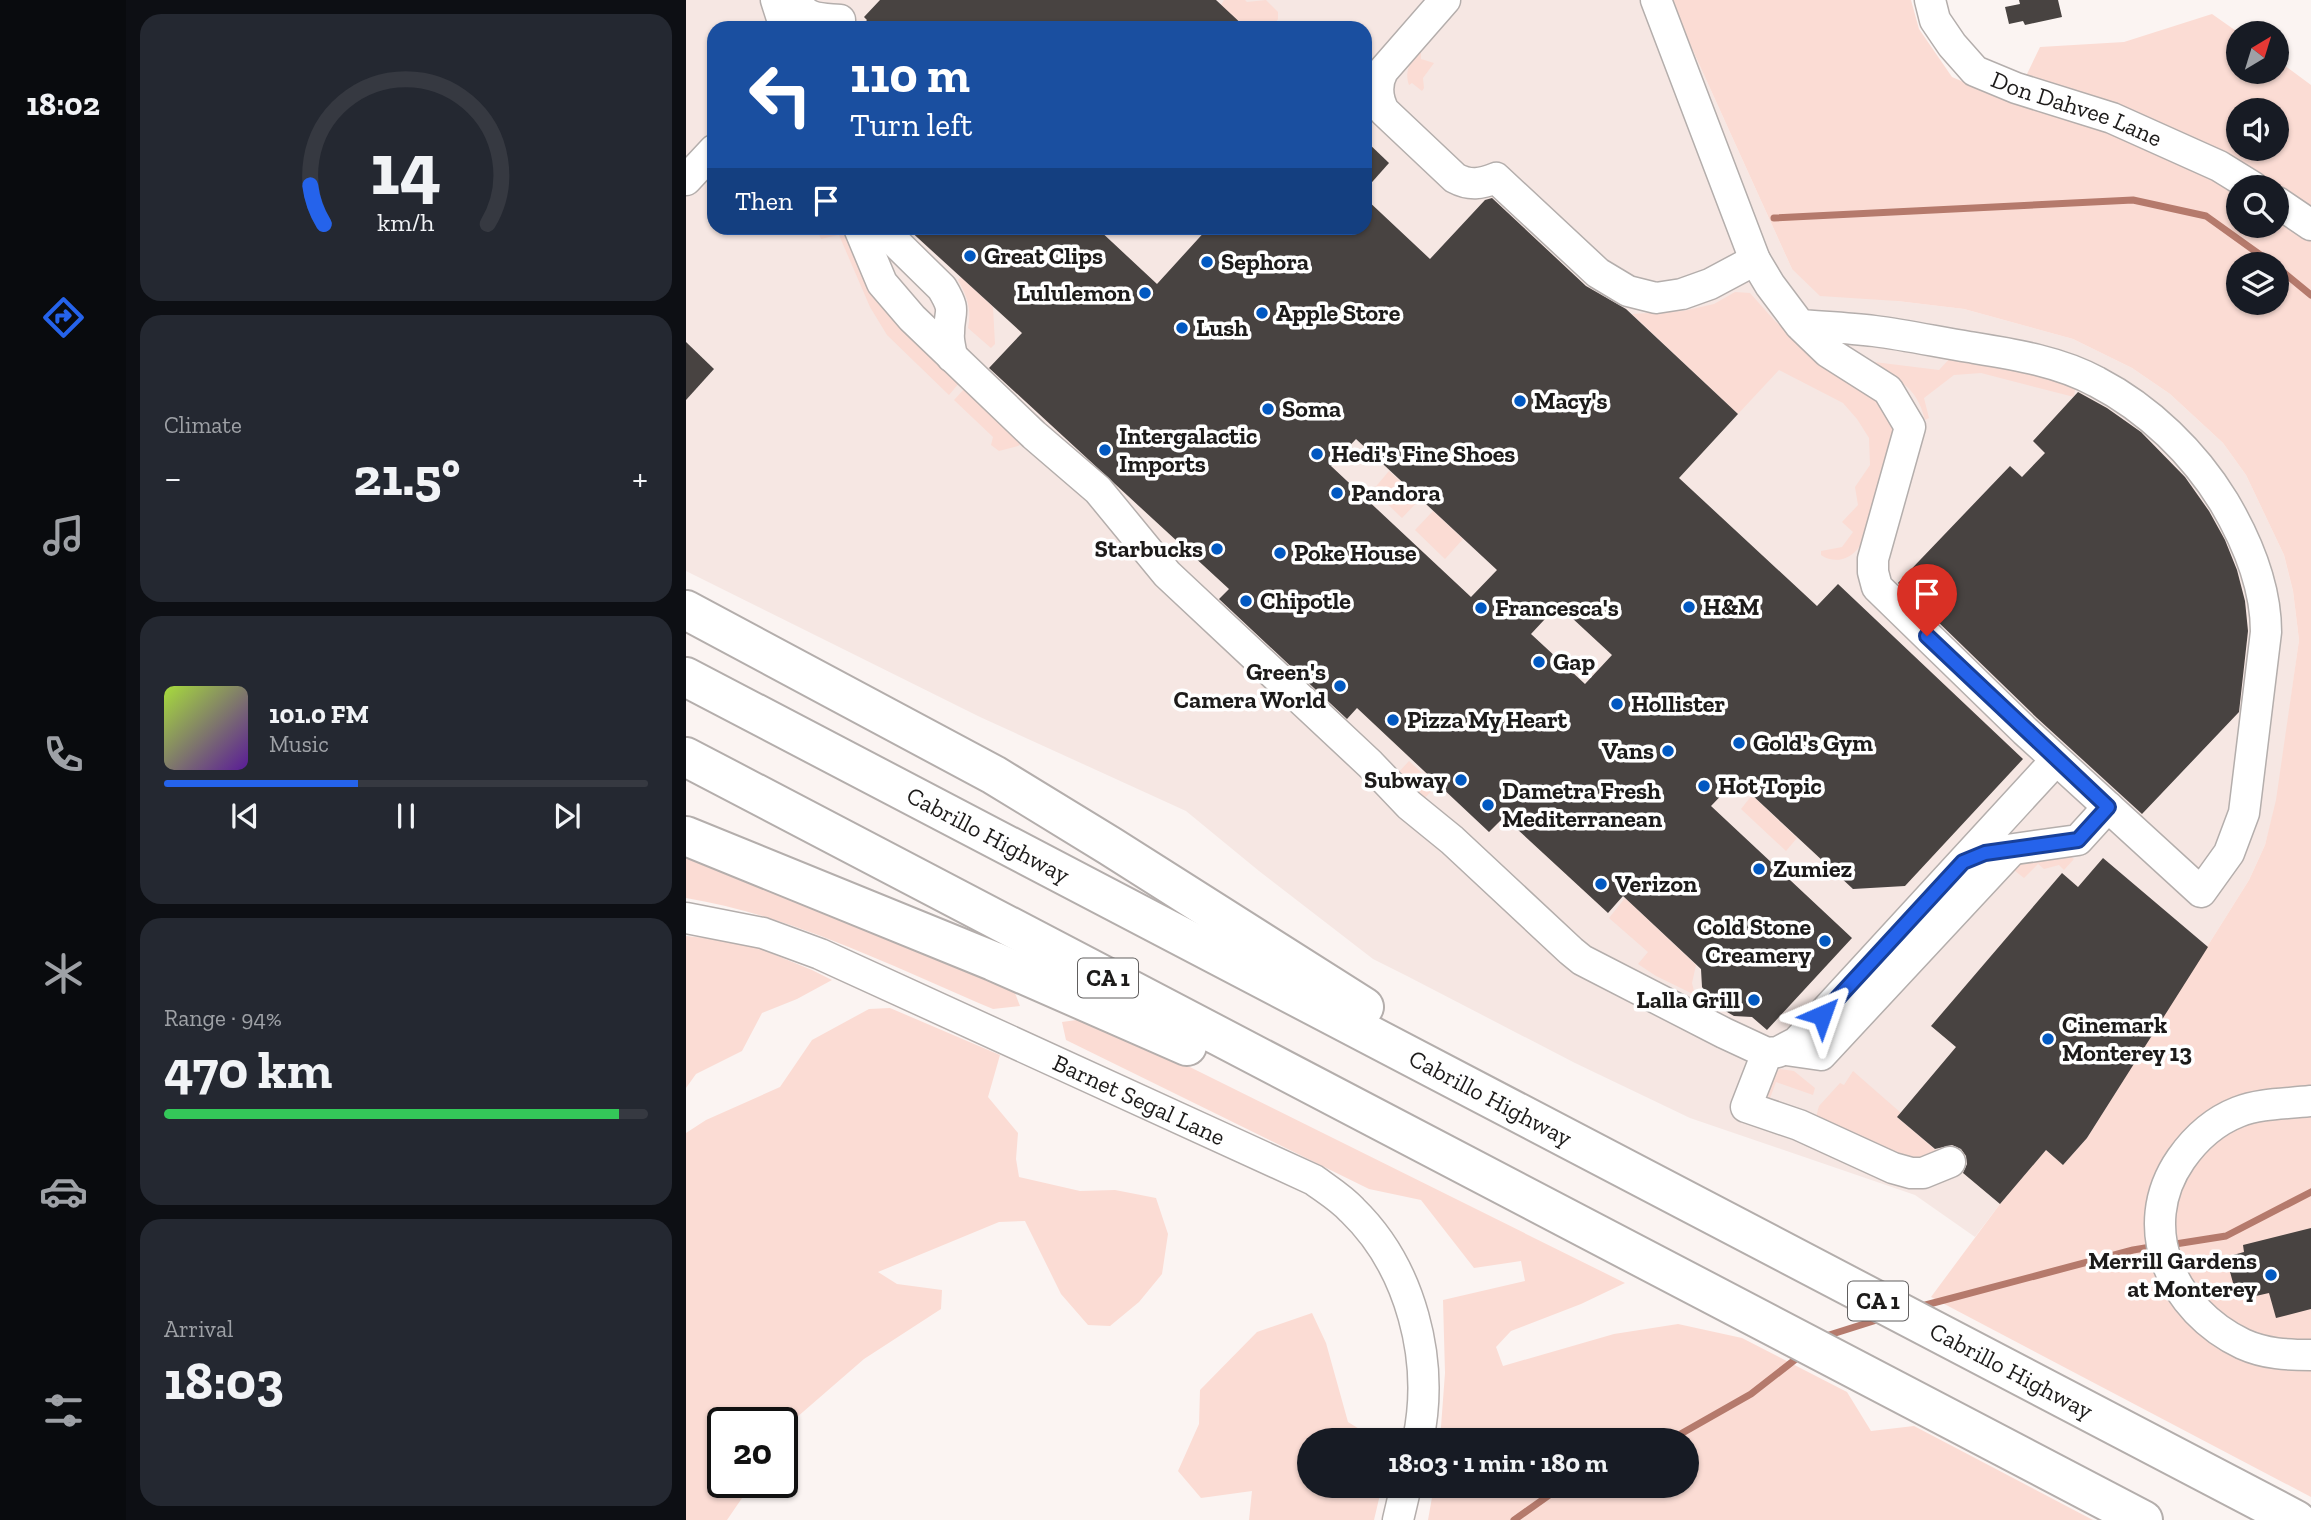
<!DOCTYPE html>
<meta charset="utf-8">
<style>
body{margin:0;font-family:"Zilla Slab",serif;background:#242831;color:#f1f3f6;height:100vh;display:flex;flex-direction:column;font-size:26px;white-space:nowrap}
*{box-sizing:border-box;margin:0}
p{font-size:23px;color:#9ea1a6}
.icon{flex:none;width:38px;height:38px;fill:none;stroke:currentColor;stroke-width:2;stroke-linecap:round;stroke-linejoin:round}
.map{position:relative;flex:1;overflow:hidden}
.drawer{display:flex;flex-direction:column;gap:14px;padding:14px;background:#0d0f14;width:560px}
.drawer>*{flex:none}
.banner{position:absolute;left:21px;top:21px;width:665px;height:214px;border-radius:21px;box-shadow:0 2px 5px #0004;background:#1a4fa0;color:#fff;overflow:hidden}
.needle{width:46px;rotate:38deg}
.controls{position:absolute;left:1540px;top:21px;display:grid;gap:14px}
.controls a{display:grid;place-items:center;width:63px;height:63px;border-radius:50%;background:#171b24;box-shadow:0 2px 5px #0004;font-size:35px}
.speed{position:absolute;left:21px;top:1407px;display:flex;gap:14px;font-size:35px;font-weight:700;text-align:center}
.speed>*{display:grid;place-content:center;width:91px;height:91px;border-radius:50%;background:#171b24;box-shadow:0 2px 5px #0004;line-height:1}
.speed .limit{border:4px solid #111;border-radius:10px;background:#fff;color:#111}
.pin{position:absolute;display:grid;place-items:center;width:60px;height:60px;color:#fff;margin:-72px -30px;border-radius:50% 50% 50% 0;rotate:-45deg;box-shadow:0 0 7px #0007}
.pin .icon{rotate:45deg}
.me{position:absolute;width:77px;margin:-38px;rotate:43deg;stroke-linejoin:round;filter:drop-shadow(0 0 5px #0008)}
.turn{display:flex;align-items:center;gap:24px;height:147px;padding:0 28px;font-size:32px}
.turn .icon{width:91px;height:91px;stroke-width:2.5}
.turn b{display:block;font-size:49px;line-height:60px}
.then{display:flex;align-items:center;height:66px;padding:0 28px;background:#0003;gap:14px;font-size:26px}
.big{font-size:52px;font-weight:800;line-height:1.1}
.drawer .tile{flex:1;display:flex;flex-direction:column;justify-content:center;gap:10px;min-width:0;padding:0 24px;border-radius:21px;background:#242831}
.drawer .dial{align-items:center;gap:0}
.dial svg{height:182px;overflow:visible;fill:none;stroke:#363941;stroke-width:7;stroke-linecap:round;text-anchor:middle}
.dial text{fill:#f1f3f6;stroke:none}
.song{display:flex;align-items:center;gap:21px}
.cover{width:84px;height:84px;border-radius:10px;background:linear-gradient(135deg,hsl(80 70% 55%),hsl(270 70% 35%))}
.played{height:7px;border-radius:4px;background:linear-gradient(90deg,#2563eb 40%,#363941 40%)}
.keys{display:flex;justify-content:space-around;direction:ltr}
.heat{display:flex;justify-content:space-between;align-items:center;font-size:38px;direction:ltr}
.charge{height:10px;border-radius:5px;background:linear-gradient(90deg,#34c759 94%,#363941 0)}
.trip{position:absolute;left:611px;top:1428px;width:402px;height:70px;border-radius:35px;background:#171b24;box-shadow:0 2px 5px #0004;font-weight:800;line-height:70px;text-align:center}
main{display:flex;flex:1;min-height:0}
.menu{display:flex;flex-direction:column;width:126px;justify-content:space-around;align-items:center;background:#090b0e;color:#9ea1a6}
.menu .icon{width:49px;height:49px}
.menu .current{color:#2563eb}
.menu b{font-size:32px;color:#f1f3f6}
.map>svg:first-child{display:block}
.built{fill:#f6e7e3;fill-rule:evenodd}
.green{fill:#fbdcd4;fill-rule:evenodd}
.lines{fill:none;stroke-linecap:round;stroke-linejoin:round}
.stream{stroke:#b57a6c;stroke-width:7}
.building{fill:#484341;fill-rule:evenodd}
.minor-casing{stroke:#b4aeac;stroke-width:33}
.highway-casing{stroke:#b4aeac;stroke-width:42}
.minor{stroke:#fff;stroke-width:30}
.highway{stroke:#fff;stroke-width:38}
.route-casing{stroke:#184099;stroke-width:18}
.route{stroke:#2563eb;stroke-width:12}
.poi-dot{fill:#0158c1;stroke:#fff;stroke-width:2.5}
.labels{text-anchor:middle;stroke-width:7;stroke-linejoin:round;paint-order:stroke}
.shield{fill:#fff;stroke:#615f5f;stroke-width:2}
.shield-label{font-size:23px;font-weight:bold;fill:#1d1b1a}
.street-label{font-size:24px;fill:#1d1b1a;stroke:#fff}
.poi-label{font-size:24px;font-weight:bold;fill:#1d1b1a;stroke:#fff;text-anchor:start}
</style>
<main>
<nav class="menu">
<b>18:02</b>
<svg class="icon current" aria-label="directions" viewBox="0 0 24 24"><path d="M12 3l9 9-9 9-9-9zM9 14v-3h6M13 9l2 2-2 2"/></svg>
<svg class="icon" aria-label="music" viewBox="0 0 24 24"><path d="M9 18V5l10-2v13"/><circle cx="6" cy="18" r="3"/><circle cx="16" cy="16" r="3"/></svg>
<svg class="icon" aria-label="phone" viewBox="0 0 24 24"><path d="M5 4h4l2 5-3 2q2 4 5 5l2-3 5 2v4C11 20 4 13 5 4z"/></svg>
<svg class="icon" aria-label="climate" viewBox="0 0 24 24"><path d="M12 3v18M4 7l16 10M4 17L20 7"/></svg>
<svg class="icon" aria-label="car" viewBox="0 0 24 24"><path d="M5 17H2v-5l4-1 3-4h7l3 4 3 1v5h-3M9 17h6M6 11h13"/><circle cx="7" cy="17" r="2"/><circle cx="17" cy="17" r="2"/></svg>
<svg class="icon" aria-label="filters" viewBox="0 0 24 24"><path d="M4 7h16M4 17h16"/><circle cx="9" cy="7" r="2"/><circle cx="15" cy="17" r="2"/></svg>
</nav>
<section class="drawer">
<div class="tile dial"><svg viewBox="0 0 100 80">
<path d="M14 69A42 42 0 1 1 86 69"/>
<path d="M14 69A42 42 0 0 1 8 52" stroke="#2563eb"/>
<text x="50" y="56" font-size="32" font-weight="700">14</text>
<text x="50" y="72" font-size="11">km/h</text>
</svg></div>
<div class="tile"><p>Climate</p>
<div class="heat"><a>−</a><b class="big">21.5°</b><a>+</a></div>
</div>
<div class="tile">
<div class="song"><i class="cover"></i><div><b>101.0 FM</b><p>Music</p></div></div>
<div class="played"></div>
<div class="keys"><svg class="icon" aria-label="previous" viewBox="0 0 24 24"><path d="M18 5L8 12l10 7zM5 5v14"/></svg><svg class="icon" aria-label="pause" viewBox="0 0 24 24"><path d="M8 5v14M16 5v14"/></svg><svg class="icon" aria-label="next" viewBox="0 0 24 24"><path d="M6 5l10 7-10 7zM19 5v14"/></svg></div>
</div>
<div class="tile"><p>Range · 94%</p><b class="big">470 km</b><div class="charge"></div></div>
<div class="tile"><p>Arrival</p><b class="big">18:03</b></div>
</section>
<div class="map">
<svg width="1625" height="1520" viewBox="0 0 1625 1520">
<rect width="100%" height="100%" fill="#fbf4f2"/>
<path class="built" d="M 0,0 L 984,0 L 1106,269 L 1211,301 L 1278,309 L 1387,339 L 1446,368 L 1484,394 L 1537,443 L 1560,475 L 1598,555 L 1607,591 L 1613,640 L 1591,800 L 1579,845 L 1563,880 L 1401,1138 L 1377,1165 L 1360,1151 L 1314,1204 L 1289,1237 L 1229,1195 L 1004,1118 L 889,1063 L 721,976 L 687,959 L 573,871 L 500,811 L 294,717 L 0,571 ZM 28,28 L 679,28 L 679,228 L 28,228 Z"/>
<g class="green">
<path d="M 538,0 L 559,0 L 561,2 L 580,0 L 592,12 L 592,19 L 586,28 L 560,28 L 535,5 Z"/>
<path d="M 984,0 L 1225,0 L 1233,29 L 1266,77 L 1327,103 L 1354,47 L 1438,42 L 1526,14 L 1553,33 L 1552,72 L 1591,72 L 1591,60 L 1625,85 L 1625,1497 L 1245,1297 L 1314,1204 L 1360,1150 L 1377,1165 L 1401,1138 L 1563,880 L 1579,845 L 1590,800 L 1613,640 L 1607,591 L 1598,555 L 1560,475 L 1537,443 L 1484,394 L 1446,368 L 1387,339 L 1278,309 L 1211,301 L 1134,296 L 1106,269 ZM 1552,110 L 1591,110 L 1591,149 L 1552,149 ZM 1552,187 L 1591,187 L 1591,226 L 1552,226 ZM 1552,264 L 1591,264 L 1591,303 L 1552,303 Z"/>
<path d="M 735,50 L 735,59 L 748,63 L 737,78 L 738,88 L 736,91 L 726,83 L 723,85 C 718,69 725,61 735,50 Z"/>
<path d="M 138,228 L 158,228 L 273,383 L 263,395 L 201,335 L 184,307 L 153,235 L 135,239 L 131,230 Z"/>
<path d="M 275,277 L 307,307 L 309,344 L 305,348 L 282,328 C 286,309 281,296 272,280 Z"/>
<path d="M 1049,292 L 1064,293 L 1088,320 L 1129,358 L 1153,377 L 1203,403 L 1213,423 C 1205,450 1197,478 1188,506 C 1184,519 1181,536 1173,547 C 1164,560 1148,564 1135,555 L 1135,551 L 1156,547 L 1167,532 L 1156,522 L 1172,505 L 1169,487 L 1184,465 L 1183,438 L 1171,419 L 1157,403 L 1093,370 L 1052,414 L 946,314 L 997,311 L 1028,304 Z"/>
<path d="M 1266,356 L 1344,371 L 1390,384 L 1388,397 L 1295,373 L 1268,375 L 1238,398 L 1243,418 L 1239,420 C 1230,384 1211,379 1180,364 L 1180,361 L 1253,370 Z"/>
<path d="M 279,388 L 331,439 L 335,444 L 332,446 L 313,451 L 305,445 L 307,437 L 268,400 Z"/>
<path d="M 703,471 L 734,499 L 716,518 L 687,490 Z"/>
<path d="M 747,511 L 777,539 L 759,559 L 729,530 Z"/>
<path d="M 723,761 L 750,786 L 737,800 L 711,774 Z"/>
<path d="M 1066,795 L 1111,838 L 1100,851 L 1055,809 Z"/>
<path d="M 1379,853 L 1388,859 L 1378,870 L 1373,865 L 1358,869 L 1352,864 L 1338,878 L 1324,867 L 1328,862 Z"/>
<path d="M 0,857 L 327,988 L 334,1006 L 307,1009 C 207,967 108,916 0,898 Z"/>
<path d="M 939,898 L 1010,965 L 1006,983 L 1009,995 L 970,976 L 952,964 L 962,952 L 923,918 Z"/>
<path d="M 0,936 L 58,942 L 126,970 L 146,980 L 111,999 L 76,1013 L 56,1051 L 10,1074 L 0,1088 Z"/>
<path d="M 204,1008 L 314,1055 L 302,1097 L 332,1133 L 330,1159 L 333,1177 L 394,1191 L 429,1190 L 470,1198 L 482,1234 L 476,1274 L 453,1302 L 424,1326 L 402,1325 L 375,1294 L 339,1221 L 313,1222 L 192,1272 L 211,1284 L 256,1290 L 255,1309 L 178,1359 L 110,1418 L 96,1439 L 96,1423 L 37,1423 L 37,1482 L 67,1482 L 41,1520 L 0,1520 L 0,1133 L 20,1120 L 94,1087 L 126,1040 L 183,1009 Z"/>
<path d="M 405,1018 L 939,1283 L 895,1304 L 825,1331 L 810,1347 L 817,1366 L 928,1334 L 992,1324 L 1056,1338 L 1161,1392 L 1185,1431 L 1228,1426 L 1407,1520 L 742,1520 L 748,1486 L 1001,1486 L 1001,1440 L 754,1440 L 759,1373 L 757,1300 L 839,1281 L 835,1261 L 788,1268 L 735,1200 L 683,1189 L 380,1040 L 376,1022 Z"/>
<path d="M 1094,1069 L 1108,1071 L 1129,1088 L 1127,1095 L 1090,1082 L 1083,1101 C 1080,1091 1085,1075 1094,1069 Z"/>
<path d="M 1167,1071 L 1215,1113 L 1212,1118 L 1253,1153 L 1240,1159 L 1218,1160 L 1130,1117 L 1133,1106 L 1154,1083 L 1158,1085 Z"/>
<path d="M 626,1313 L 640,1343 L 662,1422 L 691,1440 L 623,1440 L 623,1486 L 696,1486 L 688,1520 L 563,1520 L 566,1491 L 515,1498 L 492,1471 L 513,1424 L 514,1390 L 571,1332 Z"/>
</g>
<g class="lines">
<g class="stream">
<path d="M 1088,218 L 1447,200 L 1520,216 L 1587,264"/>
<path d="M 1591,267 L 1625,295"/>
<path d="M 1483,1245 L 1540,1236 L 1625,1192"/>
<path d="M 1232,1307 L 1447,1250 L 1471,1246"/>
<path d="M 1136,1339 L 1140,1336 L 1197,1318"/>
<path d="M 984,1440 L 1065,1394 L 1115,1355"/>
<path d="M 828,1520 L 876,1486"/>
</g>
</g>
<g class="building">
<path d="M 194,0 L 530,0 L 560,28 L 174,28 L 181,20 L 178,17 Z"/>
<path d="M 1333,0 L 1372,0 L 1376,17 L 1339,25 L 1337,21 L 1323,24 L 1319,7 L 1334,4 Z"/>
<path d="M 679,140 L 703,163 L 679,190 Z"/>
<path d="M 679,198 L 744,259 L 799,200 L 806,198 L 900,286 L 940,309 L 1052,414 L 993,478 L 1131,606 L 1152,584 L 1337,759 L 1219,886 L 1167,889 L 1050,780 L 1025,806 L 1166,938 L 1081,1030 L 1066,1017 L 1048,1016 L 1029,1005 L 1016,987 L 1015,969 L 937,896 L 922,913 L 818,817 L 803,832 L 671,708 L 661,719 L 533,599 L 543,589 L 303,368 L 336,333 L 221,228 L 411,228 L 471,284 L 522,228 L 679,228 ZM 670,439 L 811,570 L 785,597 L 645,466 ZM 872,605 L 926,655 L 899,684 L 845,634 Z"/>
<path d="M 0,342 L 28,369 L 0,400 Z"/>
<path d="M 1392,392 L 1421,408 L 1455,432 L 1499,477 L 1523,511 L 1539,540 L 1551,570 L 1559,601 L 1562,631 L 1553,712 L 1456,814 L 1351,718 L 1212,583 L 1324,466 L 1336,477 L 1359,453 L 1347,441 Z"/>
<path d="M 1417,858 L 1522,947 L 1401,1138 L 1377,1165 L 1360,1150 L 1314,1204 L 1277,1173 L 1281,1164 L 1280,1156 L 1275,1149 L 1266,1145 L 1249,1149 L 1211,1117 L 1270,1047 L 1245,1026 L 1376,873 L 1392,887 Z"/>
<path d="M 1625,1228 L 1625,1309 L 1590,1318 L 1583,1293 L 1561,1298 L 1558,1292 L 1550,1294 L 1540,1257 L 1558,1252 L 1557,1245 Z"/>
</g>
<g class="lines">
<defs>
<g id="minor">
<path d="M 90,0 L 99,28"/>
<path d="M 107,0 C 123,20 130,18 154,20"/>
<path d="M 759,0 L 697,71 C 690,84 691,98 698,111 L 769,178 C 784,186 795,184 810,178 L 912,273 L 942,291 L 970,298 L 996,294 L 1024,284 L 1069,260"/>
<path d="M 970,0 L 1069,260 L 1084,285 L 1114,325 C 1139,327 1164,328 1188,331 C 1220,335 1252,342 1283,347 C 1326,354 1373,361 1411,382 C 1463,409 1508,453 1538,502 C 1561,541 1580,585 1580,632 L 1558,813 L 1543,853 L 1515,892 L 1339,731 L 1191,587 L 1187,572 L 1187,559 L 1224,427 L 1202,390 L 1142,352 L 1114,325"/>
<path id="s1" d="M 1244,0 L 1249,20 L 1266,45 L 1289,71 L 1330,88 L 1426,118 L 1533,166 L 1567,187"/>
<path d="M 0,180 L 28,150"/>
<path d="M 1591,202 L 1625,225"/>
<path d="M 173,228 L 196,283 L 226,318 L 348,435 L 412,490 L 481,574 L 684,764 L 723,805 L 766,840 L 885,951 L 896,960 L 1038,1033 L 1081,1053 L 1092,1052 L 1111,1042 L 1370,760"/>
<path d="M 189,228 L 203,236 L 256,288 C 271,313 263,309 263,333 C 262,341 265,349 266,357"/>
<path d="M 1307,852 L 1392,840 L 1422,807"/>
<path id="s2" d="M 0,918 L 77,933 L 134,954 L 628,1180 C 640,1189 655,1198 666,1210 C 725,1267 749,1360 732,1440"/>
<path d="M 1100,1050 L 1135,1055 L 1325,851"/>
<path d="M 1081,1053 L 1060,1107 L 1113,1125 L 1207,1168 L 1225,1173 L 1237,1173 L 1264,1162"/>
<path d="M 1625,1101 C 1600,1104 1575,1103 1552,1112 C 1529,1121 1509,1139 1495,1159 C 1447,1228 1487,1311 1557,1344 C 1579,1354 1602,1355 1625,1355"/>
<path d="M 712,1520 L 720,1486"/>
</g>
<g id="highway">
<path d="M 0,610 L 308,775 L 424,846 L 678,1007"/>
<path id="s3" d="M 0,677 L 1610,1520"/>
<path d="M 0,757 L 1457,1520"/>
<path d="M 0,836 L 307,961 L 501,1046"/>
</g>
</defs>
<use href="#minor" class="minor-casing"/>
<use href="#highway" class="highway-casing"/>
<use href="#minor" class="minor"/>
<use href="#highway" class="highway"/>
</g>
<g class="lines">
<defs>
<path id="route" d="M 1136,1015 L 1277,862 L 1299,853 L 1392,840 L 1422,807 L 1241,636"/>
</defs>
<use href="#route" class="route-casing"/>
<use href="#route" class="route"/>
</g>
<g class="poi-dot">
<circle cx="284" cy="256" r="7"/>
<circle cx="521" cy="262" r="7"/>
<circle cx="459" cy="293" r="7"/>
<circle cx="576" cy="313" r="7"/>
<circle cx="496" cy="328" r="7"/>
<circle cx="834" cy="401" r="7"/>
<circle cx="582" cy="409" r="7"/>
<circle cx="419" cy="450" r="7"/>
<circle cx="631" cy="454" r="7"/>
<circle cx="651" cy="493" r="7"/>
<circle cx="531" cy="549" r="7"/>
<circle cx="594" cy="553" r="7"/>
<circle cx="560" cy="601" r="7"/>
<circle cx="1003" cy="607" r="7"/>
<circle cx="795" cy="608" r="7"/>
<circle cx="853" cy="662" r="7"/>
<circle cx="654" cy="686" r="7"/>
<circle cx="931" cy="704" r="7"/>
<circle cx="707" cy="720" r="7"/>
<circle cx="1053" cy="743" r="7"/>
<circle cx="982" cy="751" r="7"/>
<circle cx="775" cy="780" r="7"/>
<circle cx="1018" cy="786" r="7"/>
<circle cx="802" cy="805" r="7"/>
<circle cx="1073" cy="869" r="7"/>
<circle cx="915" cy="884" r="7"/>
<circle cx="1139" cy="941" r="7"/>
<circle cx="1068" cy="1000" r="7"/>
<circle cx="1362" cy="1039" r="7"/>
<circle cx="1585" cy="1275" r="7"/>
</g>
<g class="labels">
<g class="shield">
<rect x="392" y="958.5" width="60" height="39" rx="5"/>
<rect x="1162" y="1281.5" width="60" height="39" rx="5"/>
</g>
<g class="shield-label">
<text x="422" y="986">CA 1</text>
<text x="1192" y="1309">CA 1</text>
</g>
<g class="street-label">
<text dy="8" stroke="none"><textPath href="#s1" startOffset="194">Don Dahvee Lane</textPath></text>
<text dy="8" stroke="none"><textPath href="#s3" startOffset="341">Cabrillo Highway</textPath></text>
<text dy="8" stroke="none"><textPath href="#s2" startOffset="490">Barnet Segal Lane</textPath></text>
<text dy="8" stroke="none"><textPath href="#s3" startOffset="908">Cabrillo Highway</textPath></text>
<text dy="8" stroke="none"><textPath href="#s3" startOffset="1496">Cabrillo Highway</textPath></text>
</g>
<g class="poi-label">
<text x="298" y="264">Great Clips</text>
<text x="535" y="270">Sephora</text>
<text x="445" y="301" text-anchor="end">Lululemon</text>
<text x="590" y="321">Apple Store</text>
<text x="510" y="336">Lush</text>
<text x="848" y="409">Macy's</text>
<text x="596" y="417">Soma</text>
<text x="433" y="444">Intergalactic<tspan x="433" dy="28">Imports</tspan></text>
<text x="645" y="462">Hedi's Fine Shoes</text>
<text x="665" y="501">Pandora</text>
<text x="517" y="557" text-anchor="end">Starbucks</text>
<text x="608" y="561">Poke House</text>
<text x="574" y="609">Chipotle</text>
<text x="1017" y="615">H&amp;M</text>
<text x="809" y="616">Francesca's</text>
<text x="867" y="670">Gap</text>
<text x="640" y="680" text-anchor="end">Green's<tspan x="640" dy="28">Camera World</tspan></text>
<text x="945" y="712">Hollister</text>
<text x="721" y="728">Pizza My Heart</text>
<text x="1067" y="751">Gold's Gym</text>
<text x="968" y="759" text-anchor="end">Vans</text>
<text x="761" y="788" text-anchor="end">Subway</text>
<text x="1032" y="794">Hot Topic</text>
<text x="816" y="799">Dametra Fresh<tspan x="816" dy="28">Mediterranean</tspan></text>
<text x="1087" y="877">Zumiez</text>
<text x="929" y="892">Verizon</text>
<text x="1125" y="935" text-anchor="end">Cold Stone<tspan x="1125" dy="28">Creamery</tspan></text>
<text x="1054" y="1008" text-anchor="end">Lalla Grill</text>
<text x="1376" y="1033">Cinemark<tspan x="1376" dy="28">Monterey 13</tspan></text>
<text x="1571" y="1269" text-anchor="end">Merrill Gardens<tspan x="1571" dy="28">at Monterey</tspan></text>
</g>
</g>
</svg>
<div class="controls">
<a><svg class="needle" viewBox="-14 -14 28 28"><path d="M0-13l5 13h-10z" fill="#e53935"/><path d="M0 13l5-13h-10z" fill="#9ea1a6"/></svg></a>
<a><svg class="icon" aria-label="sound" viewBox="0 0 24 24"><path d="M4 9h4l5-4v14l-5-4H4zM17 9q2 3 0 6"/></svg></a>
<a><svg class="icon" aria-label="search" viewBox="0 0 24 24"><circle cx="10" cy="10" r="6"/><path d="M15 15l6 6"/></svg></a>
<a><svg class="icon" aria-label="layers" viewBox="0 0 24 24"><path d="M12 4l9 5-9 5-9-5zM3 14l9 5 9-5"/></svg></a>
</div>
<div class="speed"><div class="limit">20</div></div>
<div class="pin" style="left:1241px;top:636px;background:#d93025"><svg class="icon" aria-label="arrive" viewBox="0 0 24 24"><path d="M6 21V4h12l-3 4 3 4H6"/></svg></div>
<svg class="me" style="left:1136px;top:1015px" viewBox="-20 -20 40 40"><path d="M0-17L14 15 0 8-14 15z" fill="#2563eb" stroke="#fff" stroke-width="4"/></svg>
<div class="trip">18:03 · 1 min · 180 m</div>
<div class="banner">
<div class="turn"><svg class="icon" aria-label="left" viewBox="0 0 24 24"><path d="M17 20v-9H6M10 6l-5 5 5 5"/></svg><div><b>110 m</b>Turn left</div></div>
<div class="then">Then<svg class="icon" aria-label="arrive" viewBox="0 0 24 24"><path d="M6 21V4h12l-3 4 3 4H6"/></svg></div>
</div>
</div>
</main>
